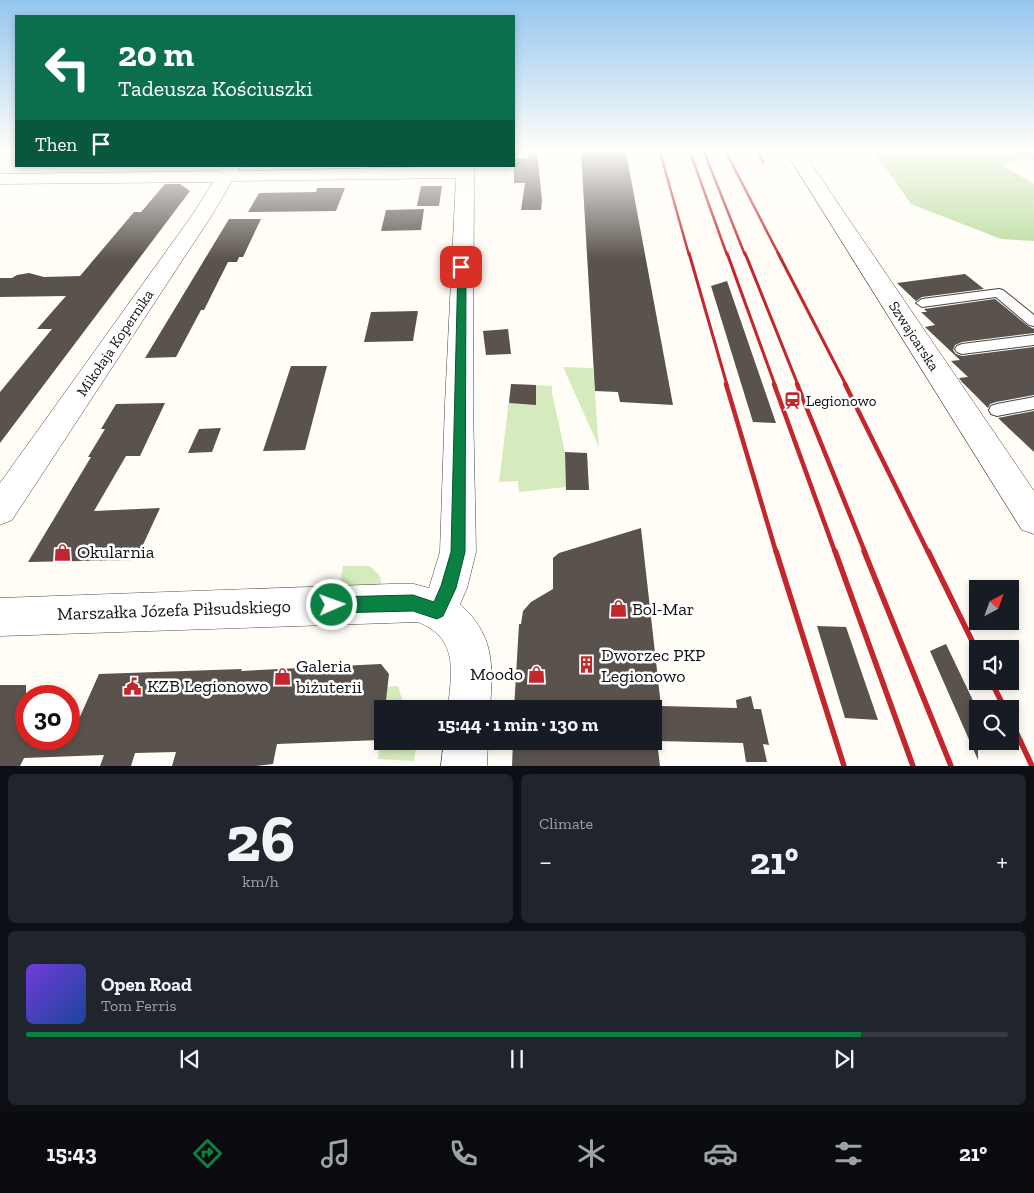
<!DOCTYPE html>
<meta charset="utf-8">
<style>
body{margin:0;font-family:"Zilla Slab",serif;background:#20242c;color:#f1f3f6;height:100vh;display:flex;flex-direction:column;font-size:19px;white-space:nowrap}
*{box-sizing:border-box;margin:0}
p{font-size:16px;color:#9ea1a6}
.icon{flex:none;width:28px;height:28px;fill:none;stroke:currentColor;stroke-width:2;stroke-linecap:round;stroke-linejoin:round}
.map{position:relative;height:766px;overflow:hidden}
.side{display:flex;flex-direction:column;gap:8px;padding:8px;background:#0d0f14;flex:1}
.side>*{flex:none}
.guide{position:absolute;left:15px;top:15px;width:500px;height:152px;border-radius:0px;box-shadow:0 2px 8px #0003;background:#0b6e4f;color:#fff;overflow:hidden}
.needle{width:32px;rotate:41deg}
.fabs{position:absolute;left:969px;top:580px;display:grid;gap:10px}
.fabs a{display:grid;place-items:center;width:50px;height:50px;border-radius:0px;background:#171b24;box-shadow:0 2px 8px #0003;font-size:25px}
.speed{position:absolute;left:15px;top:685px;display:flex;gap:10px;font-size:25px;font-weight:700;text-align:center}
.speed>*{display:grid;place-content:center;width:65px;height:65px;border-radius:50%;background:#171b24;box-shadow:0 2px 8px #0003;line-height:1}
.speed .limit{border:8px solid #d22;background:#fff;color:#111}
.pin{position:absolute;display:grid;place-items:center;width:42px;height:42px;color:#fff;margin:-21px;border-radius:10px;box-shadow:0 2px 8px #0006}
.me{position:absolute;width:55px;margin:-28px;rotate:88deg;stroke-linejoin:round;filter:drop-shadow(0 0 4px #0008)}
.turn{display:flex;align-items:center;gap:18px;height:105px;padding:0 20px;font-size:22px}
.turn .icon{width:65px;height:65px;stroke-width:2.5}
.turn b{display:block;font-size:35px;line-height:42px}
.then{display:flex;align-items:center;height:48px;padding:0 20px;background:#0003;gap:10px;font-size:19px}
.big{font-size:38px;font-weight:700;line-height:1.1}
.side .card{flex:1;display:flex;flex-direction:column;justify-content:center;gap:8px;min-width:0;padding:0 18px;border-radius:8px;background:#20242c}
.side .dial{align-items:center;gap:0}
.dial b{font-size:65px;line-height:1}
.song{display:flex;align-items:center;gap:15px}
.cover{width:60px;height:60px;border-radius:8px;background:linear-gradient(135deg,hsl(260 70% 55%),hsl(220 70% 35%))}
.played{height:5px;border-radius:2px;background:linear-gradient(90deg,#0b8043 85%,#363941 85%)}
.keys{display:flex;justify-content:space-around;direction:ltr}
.heat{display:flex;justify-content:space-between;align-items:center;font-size:28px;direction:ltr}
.side .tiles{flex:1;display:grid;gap:8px;grid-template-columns:1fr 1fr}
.card:last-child{grid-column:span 2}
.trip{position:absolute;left:374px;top:700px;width:288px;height:50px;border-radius:0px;background:#171b24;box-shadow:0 2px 8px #0003;font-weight:700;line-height:50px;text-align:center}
.dock{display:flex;height:80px;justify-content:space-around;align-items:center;background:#090b0e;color:#9ea1a6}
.dock .icon{width:35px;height:35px}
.dock .selected{color:#0b8043}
.dock b{font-size:22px;color:#f1f3f6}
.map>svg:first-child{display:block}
.green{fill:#d5ebbd}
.forest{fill:#b9dc9c}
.building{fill:#5a524d}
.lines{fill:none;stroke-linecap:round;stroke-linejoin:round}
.lane-casing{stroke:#444;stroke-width:2}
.street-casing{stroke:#444;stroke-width:1}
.lane{fill:#fff;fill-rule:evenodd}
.street{fill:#fff;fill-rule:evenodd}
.rail-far3{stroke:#c4262e;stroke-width:2.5}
.rail-far2{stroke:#c4262e;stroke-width:3}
.rail-far1{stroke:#c4262e;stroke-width:4.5}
.rail{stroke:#c4262e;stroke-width:5.5}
.route{fill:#0b8043;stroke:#07532c}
.labels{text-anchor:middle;stroke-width:5;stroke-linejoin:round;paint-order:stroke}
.street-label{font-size:15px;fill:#111;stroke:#fff}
.poi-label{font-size:15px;fill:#111;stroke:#fff;text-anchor:start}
.near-poi-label{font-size:18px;fill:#111;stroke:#fff;text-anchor:start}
.near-street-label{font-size:18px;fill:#111;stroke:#fff}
</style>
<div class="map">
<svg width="1034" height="766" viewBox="0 0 1034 766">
<rect width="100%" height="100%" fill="#fffdf5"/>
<g class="green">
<path d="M 563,367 L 593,368 L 599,447 Z"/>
<path d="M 511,384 L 552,386 L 552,393 L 565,452 L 566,487 L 519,492 L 518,481 L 499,482 Z"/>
<path d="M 343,566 L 370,566 L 380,576 L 382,589 L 339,590 Z"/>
<path d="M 398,686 L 405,709 L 385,709 L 387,687 Z"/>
<path d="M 382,725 L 382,741 L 414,741 L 416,747 L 414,761 L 378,759 Z"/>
</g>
<path class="forest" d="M 874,152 L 1034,152 L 1034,161 L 1025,158 L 1002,165 L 1034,184 L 1034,241 L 1001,239 L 911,204 Z"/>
<g class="building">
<path d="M 529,152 L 537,152 L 542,200 L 541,210 L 521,210 L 525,183 L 514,183 L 514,159 L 528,158 Z"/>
<path d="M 581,152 L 626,152 L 673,405 L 620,402 L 618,392 L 595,391 Z"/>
<path d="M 165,184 L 180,184 L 190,191 L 0,443 L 0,392 L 52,329 L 37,329 L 66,296 L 0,297 L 0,278 L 12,278 L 17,275 L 29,273 L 44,277 L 80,276 L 134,212 L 141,212 Z"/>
<path d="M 421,186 L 442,186 L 439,206 L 417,206 Z"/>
<path d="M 317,188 L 345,188 L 336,211 L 248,212 L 259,193 L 316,192 Z"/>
<path d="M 424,209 L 421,230 L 381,231 L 386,210 Z"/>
<path d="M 229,219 L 261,219 L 243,257 L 239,257 L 237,262 L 228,262 L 204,310 L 201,310 L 176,357 L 145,358 Z"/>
<path d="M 965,274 L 984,289 L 922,297 L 916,301 L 897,283 Z"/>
<path d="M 727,281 L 776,423 L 753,422 L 711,286 Z"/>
<path d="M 995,299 L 1028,326 L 1034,329 L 1034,333 L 962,342 L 955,345 L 953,350 L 956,354 L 962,356 L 1034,347 L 1034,395 L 996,402 L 990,404 L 988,408 L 962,382 L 959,378 L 968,377 L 951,361 L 960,360 L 925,327 L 935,325 L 921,312 L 927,312 L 924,309 Z"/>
<path d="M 418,311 L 413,341 L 364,342 L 371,312 Z"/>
<path d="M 508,329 L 511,354 L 486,355 L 483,331 Z"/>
<path d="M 291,366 L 327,366 L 305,450 L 263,451 Z"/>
<path d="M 511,384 L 536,385 L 536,405 L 509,403 Z"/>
<path d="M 165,403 L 140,456 L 126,456 L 94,511 L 160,508 L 136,560 L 28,562 L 91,457 L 88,457 L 105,429 L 101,429 L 116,404 Z"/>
<path d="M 1034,411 L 1034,452 L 998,418 Z"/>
<path d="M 221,428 L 212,452 L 188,453 L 199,429 Z"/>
<path d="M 565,452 L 587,453 L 589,490 L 566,490 Z"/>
<path d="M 641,528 L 661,706 L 737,708 L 736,700 L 751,696 L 754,709 L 761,709 L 769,745 L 763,744 L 767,762 L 746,762 L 743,743 L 657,741 L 660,766 L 512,766 L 513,741 L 652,741 L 652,709 L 514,709 L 519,624 L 521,624 L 523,611 L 531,602 L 553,589 L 553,558 L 559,553 Z"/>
<path d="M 817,626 L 846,627 L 878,720 L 845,718 Z"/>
<path d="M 946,644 L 978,711 L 978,760 L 930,651 Z"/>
<path d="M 381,664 L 389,674 L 385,709 L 382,709 L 380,740 L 277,744 L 273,764 L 256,766 L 172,766 L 176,752 L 135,753 L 131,766 L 100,766 L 104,755 L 24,758 L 20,766 L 0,766 L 0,685 L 26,685 L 26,739 L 70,739 L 99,674 L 242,669 L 241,671 Z"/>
</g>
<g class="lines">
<defs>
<g id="lane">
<path d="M 999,289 L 1003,290 L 1034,315 L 1034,326 L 1029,325 L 996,297 L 922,307 L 916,303 L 922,299 Z"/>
<path d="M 1034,335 L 1034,345 L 962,354 L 957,352 L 955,349 L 957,346 L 962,344 Z"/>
<path d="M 1034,397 L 1034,409 L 997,416 L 991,414 L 989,410 L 991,406 L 997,404 Z"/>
</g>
<g id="street">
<path d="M 786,152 L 803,152 L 1034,491 L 1034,534 L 1022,530 Z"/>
<path d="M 223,166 L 241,166 L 238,171 L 474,166 L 473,404 L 476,552 L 467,588 L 460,604 C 495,636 493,665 490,709 L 448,709 C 451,673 460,639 418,622 L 0,636 L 0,598 L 391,584 L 414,584 L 429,588 L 440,552 L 445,404 L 456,178 L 232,181 L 212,215 L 12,520 L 0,525 L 0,483 L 193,214 L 213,182 L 0,184 L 0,174 L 220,171 Z"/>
<path d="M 444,741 L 488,741 L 487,766 L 441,766 Z"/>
</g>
</defs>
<use href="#lane" class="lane-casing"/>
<use href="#street" class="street-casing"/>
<use href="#lane" class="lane"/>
<use href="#street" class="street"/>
<g class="rail-far3">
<path d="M 660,152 L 689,255"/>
<path d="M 690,152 L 727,255"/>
<path d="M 704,152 L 745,255"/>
<path d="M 726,152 L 779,255"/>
<path d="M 758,152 L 763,162"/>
</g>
<g class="rail-far2">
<path d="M 689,253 L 727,385"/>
<path d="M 727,253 L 775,385"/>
<path d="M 745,253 L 798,385"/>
<path d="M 778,253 L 846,385"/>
</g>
<g class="rail-far1">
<path d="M 726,384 L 776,552"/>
<path d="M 774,384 L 835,552"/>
<path d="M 797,384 L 865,552"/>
<path d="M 845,384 L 928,552"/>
</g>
<g class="rail">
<path d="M 776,551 L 844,766"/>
<path d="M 835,551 L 913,766"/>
<path d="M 864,551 L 951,766"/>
<path d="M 928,551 L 978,653"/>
<path d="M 991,681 L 1005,709"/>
<path d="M 1010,719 L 1032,766"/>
</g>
</g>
<linearGradient id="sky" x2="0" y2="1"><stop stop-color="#95c6ee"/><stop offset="0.58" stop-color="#fffefa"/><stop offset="1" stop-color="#fffefa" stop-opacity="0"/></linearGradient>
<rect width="1034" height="260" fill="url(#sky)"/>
<path class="route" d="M 458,265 L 465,265 L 466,267 L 465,552 L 456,588 L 443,616 L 437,619 L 413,611 L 332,613 L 327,610 L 324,605 L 327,599 L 332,597 L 413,595 L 434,602 L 441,586 L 451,552 Z"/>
<defs>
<symbol id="station-bare" viewBox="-9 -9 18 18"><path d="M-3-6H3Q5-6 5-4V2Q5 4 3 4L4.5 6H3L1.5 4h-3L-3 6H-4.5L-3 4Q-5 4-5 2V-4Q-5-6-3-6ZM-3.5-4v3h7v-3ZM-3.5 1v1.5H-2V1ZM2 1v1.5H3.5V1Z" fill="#c4262e" stroke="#fff" stroke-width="2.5" paint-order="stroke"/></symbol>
<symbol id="shop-bare" viewBox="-9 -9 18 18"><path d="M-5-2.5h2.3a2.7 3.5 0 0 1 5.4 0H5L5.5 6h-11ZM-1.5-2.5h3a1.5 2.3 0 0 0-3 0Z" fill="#c4262e" stroke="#fff" stroke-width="2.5" paint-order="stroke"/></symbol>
<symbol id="building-bare" viewBox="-9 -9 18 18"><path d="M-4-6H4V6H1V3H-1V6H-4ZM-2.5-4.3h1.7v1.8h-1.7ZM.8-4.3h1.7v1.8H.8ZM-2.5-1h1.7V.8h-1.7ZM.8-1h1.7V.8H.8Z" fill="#c4262e" stroke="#fff" stroke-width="2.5" paint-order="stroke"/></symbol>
<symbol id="civic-bare" viewBox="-9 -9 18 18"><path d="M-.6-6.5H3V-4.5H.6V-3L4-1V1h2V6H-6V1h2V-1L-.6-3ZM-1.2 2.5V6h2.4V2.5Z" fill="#c4262e" stroke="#fff" stroke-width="2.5" paint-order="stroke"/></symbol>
</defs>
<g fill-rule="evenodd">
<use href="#station-bare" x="780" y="388" width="25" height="25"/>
<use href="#shop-bare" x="50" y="540" width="25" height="25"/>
<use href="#shop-bare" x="606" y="596" width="25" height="25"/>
<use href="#building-bare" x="574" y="652" width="25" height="25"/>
<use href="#shop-bare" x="524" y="662" width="25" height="25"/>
<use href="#shop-bare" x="270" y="664" width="25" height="25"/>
<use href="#civic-bare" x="120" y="674" width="25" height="25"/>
</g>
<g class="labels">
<g class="street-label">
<text transform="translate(914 336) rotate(57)" y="5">Szwajcarska</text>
<text transform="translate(115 343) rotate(-56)" y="5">Mikołaja Kopernika</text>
</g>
<g class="poi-label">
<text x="806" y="406">Legionowo</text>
</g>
<g class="near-poi-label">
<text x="77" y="558">Okularnia</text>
<text x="632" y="615">Bol-Mar</text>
<text x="601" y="661">Dworzec PKP<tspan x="601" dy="21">Legionowo</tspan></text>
<text x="296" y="672">Galeria<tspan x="296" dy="21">biżuterii</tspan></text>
<text x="523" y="680" text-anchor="end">Moodo</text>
<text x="147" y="692">KZB Legionowo</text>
</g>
<g class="near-street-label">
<text transform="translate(174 610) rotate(-2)" y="6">Marszałka Józefa Piłsudskiego</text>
</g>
</g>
</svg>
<div class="fabs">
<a><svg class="needle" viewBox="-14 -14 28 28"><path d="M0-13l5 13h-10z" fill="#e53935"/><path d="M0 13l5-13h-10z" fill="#9ea1a6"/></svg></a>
<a><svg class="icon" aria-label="sound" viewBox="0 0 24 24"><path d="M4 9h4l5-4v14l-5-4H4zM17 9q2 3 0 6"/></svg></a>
<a><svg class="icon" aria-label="search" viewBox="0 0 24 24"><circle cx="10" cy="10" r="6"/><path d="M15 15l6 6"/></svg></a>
</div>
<div class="speed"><div class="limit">30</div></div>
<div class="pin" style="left:461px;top:267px;background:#d93025"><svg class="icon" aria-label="arrive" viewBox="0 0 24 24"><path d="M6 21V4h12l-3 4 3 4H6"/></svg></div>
<svg class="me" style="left:332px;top:605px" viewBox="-20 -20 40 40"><circle r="17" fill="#0b8043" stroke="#fff" stroke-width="3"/><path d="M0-11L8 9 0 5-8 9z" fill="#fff"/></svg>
<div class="trip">15:44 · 1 min · 130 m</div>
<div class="guide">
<div class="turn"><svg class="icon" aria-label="left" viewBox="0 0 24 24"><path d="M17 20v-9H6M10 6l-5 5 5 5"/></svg><div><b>20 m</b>Tadeusza Kościuszki</div></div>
<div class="then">Then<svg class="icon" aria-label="arrive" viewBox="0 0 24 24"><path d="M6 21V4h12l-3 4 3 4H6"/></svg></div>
</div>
</div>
<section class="side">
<div class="tiles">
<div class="card dial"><b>26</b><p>km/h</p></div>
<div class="card"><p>Climate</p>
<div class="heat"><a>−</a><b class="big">21°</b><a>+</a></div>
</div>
<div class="card">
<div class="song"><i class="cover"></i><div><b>Open Road</b><p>Tom Ferris</p></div></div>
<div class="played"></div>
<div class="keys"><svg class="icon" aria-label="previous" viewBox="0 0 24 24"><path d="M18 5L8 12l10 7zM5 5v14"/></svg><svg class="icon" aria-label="pause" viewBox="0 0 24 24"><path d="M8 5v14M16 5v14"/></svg><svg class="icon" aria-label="next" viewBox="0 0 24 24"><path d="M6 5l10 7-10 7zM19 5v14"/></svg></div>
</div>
</div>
</section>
<nav class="dock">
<b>15:43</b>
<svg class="icon selected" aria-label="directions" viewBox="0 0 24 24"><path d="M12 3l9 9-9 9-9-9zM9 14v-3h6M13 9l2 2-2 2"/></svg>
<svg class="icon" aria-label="music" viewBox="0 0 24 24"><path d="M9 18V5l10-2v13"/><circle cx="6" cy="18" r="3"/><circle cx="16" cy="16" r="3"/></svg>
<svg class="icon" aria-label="phone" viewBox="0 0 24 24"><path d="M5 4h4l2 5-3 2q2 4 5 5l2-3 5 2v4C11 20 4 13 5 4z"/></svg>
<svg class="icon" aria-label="climate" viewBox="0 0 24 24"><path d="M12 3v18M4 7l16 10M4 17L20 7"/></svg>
<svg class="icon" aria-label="car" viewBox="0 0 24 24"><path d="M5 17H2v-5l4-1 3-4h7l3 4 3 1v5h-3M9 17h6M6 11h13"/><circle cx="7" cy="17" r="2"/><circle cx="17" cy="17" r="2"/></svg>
<svg class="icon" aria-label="filters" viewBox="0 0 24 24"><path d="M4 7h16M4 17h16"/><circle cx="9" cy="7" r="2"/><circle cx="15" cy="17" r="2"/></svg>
<b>21°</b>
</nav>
